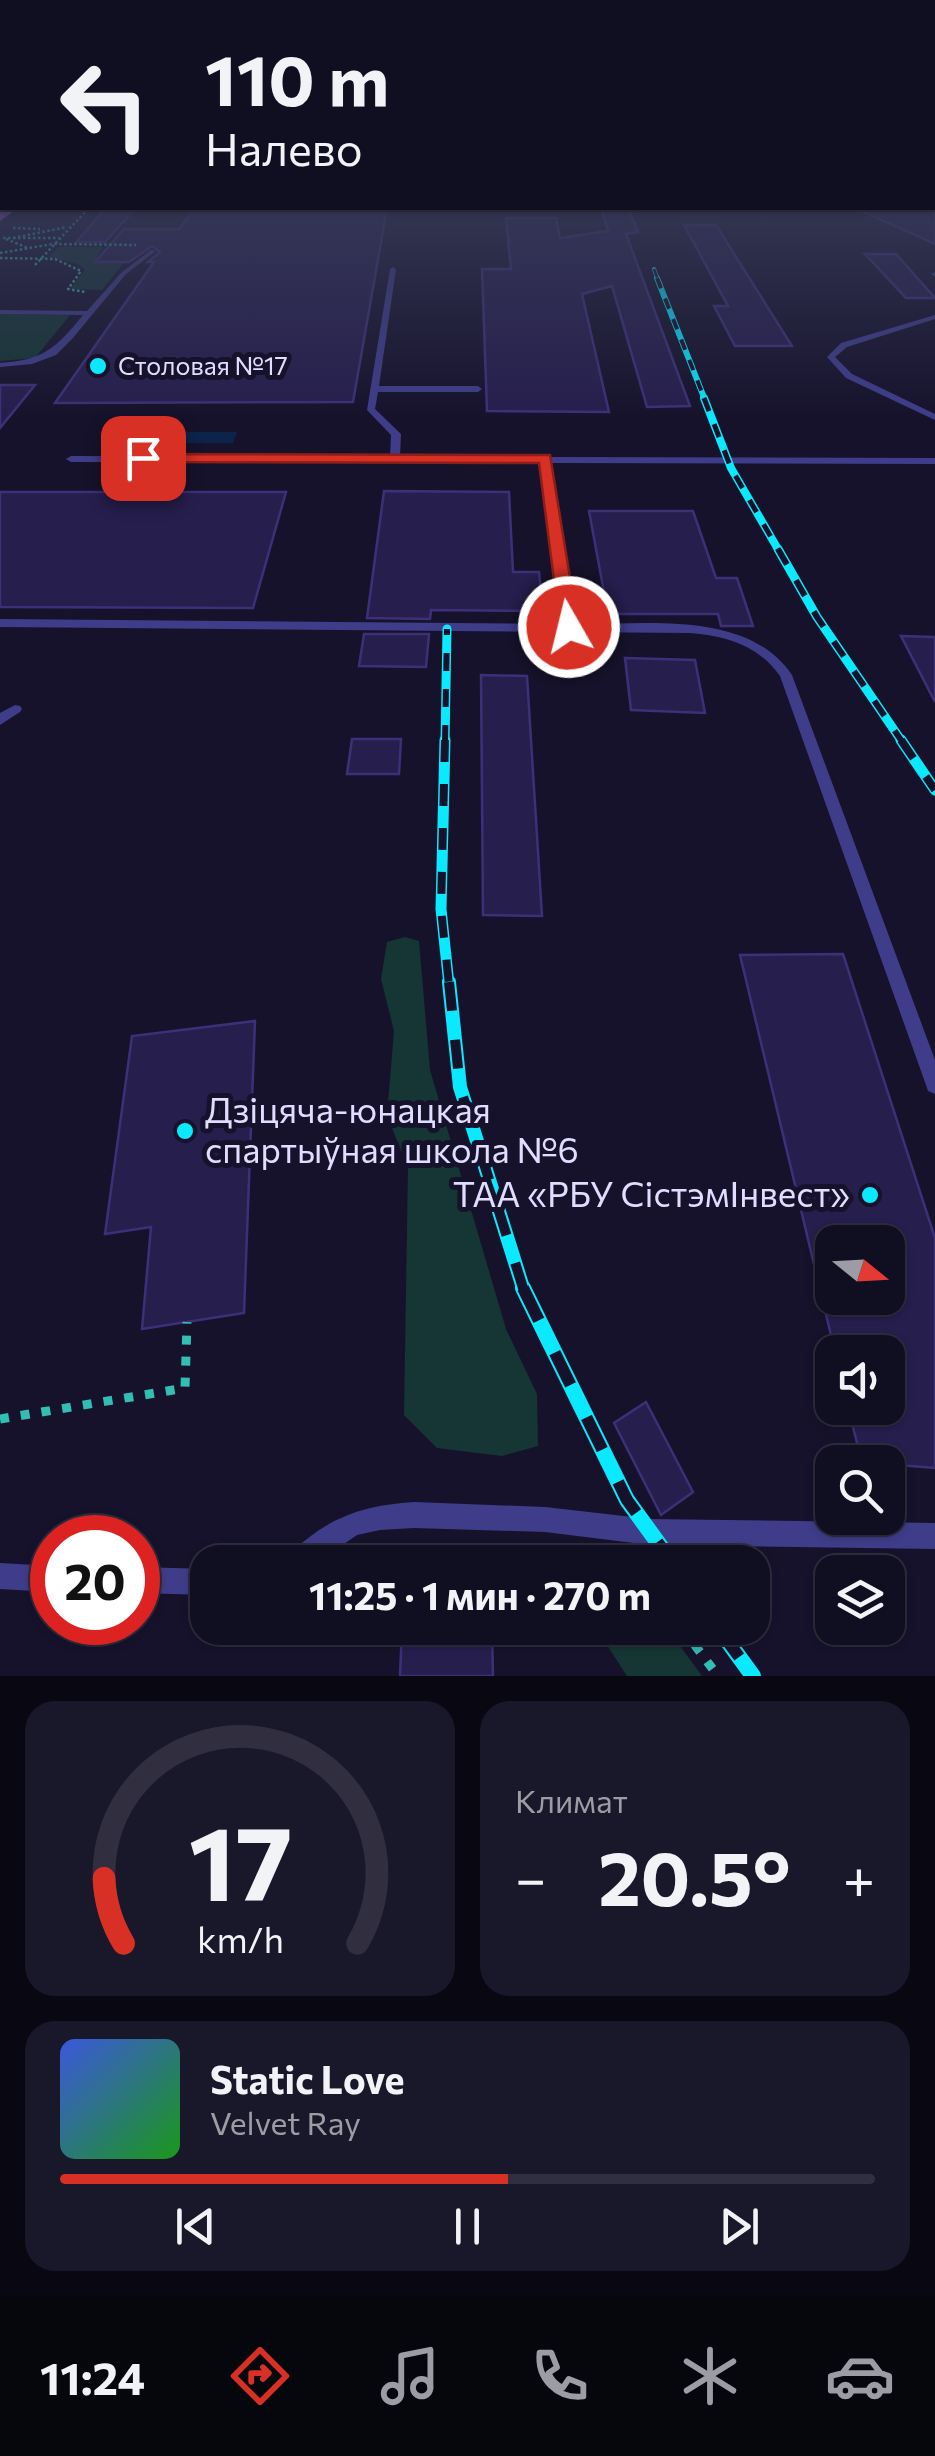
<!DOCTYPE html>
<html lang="ru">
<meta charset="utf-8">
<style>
body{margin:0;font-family:Commissioner,sans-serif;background:#19172a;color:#f1f3f6;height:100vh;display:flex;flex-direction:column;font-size:38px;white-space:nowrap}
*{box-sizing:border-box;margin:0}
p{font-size:32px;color:#9c9ca5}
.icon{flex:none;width:55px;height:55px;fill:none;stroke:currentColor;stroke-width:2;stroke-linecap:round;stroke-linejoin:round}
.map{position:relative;height:1676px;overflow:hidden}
.details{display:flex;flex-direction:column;gap:25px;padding:25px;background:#090812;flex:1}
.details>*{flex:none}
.top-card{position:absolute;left:0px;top:0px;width:935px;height:210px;box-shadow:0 2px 8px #0004,0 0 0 2px #302e3f;background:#100e21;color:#f1f3f6;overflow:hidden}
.needle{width:65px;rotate:108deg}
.buttons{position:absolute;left:815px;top:1225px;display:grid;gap:20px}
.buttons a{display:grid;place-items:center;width:90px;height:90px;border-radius:20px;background:#100e21;box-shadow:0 2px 8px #0004,0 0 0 2px #302e3f;font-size:50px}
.speed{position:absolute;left:30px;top:1515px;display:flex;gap:20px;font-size:50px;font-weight:700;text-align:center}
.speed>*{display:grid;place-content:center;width:130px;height:130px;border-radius:50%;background:#100e21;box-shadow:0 2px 8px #0004,0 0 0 2px #302e3f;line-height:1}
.speed .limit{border:15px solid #d22;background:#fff;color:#111}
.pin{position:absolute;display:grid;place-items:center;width:85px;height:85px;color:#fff;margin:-42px;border-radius:20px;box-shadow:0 5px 15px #0006}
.me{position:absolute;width:110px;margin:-55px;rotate:352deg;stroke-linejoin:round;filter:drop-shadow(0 0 8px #0008)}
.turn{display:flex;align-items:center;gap:35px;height:210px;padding:0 40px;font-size:45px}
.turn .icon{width:130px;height:130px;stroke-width:2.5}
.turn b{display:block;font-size:70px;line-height:85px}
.big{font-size:75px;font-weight:700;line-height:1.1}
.details .card{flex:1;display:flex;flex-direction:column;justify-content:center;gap:15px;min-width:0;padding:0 35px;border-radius:30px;background:#19172a}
.details .dial{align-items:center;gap:0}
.dial svg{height:260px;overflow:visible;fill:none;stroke:#302e3f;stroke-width:7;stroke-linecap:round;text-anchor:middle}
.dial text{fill:#f1f3f6;stroke:none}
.song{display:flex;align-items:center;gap:30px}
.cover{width:120px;height:120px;border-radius:15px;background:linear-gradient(135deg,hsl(230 70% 55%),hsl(120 70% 35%))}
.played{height:10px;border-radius:5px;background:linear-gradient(90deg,#d93025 55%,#302e3f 55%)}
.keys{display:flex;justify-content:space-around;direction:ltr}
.heat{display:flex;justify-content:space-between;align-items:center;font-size:55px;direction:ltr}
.details .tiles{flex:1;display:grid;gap:25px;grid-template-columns:1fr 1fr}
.card:last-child{grid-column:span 2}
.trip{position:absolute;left:190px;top:1545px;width:580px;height:100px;border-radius:30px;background:#100e21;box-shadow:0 2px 8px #0004,0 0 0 2px #302e3f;font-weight:700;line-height:100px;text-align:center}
.tab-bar{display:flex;height:160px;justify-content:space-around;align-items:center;background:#06060d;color:#9c9ca5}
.tab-bar .icon{width:70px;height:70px}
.tab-bar .selected{color:#d93025}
.tab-bar b{font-size:45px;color:#f1f3f6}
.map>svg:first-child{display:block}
.green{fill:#153634}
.water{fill:#0c244b}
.building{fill:#261e4d;stroke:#3d3078;stroke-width:2.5;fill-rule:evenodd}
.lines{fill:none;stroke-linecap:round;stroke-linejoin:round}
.path-far1{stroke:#32beb3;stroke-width:2.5;stroke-dasharray:2.5 2.5;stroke-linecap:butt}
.path{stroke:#32beb3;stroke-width:9;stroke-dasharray:9 12;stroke-linecap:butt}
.lane{fill:#3f3d8a;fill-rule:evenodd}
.primary{fill:#c265fe;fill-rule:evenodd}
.rail-far6-casing{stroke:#0ae9fd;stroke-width:4}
.rail-far5-casing{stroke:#0ae9fd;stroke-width:6}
.rail-far4-casing{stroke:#0ae9fd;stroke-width:8}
.rail-far3-casing{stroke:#0ae9fd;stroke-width:9}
.rail-far2-casing{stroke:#0ae9fd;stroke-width:11}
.rail-far1-casing{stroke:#0ae9fd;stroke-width:14}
.rail-casing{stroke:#0ae9fd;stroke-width:16}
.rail-far6{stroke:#16122c;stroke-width:2.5;stroke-dasharray:9;stroke-linecap:butt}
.rail-far5{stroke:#16122c;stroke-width:4;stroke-dasharray:11;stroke-linecap:butt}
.rail-far4{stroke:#16122c;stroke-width:5;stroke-dasharray:14;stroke-linecap:butt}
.rail-far3{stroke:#16122c;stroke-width:6;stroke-dasharray:18;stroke-linecap:butt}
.rail-far2{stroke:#16122c;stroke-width:8;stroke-dasharray:22;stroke-linecap:butt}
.rail-far1{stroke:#16122c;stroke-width:10;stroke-dasharray:29;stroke-linecap:butt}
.rail{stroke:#16122c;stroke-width:12;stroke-dasharray:36;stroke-linecap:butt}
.route{fill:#d93025;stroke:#8d1f18;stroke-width:2.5}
.poi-dot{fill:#0ae9fd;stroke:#16122c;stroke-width:4}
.labels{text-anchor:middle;stroke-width:10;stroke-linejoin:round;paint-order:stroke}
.far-poi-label{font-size:25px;fill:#e0ddff;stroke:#16122c;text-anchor:start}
.near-poi-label{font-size:35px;fill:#e0ddff;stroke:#16122c;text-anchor:start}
</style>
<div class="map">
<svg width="935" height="1676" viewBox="0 0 935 1676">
<rect width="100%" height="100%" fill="#16122c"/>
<g class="green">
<path d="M 59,247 L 103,247 L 94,262 L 124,262 L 102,290 L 70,289 L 85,270 L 78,264 L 48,257 Z"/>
<path d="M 0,314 L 70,315 L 35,358 L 0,361 Z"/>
<path d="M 405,937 L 419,941 L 430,1070 L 506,1329 L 537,1394 L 538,1446 L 502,1456 L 437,1448 L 404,1415 L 408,1169 L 387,1115 L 394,1031 L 381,979 L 387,942 Z"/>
<path d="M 596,1628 L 667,1628 L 702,1676 L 627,1676 Z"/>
</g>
<path class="water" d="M 155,432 L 237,432 L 233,443 L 150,443 Z"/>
<g class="building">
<path d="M 106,208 L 136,208 L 105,242 L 76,242 Z"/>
<path d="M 195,208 L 387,208 L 353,402 L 55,403 L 154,262 L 148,262 L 160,252 L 152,246 L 129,262 L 95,262 L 124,229 L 179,229 Z"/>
<path d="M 601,208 L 628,208 L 638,232 L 626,234 L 690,406 L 647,407 L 612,286 L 582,294 L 609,412 L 487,411 L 482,269 L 511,269 L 506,218 L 556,218 L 560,238 L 608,231 Z"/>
<path d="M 855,208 L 935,208 L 935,244 Z"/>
<path d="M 684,225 L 716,225 L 792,346 L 735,346 L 714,306 L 728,306 Z"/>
<path d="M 865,254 L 896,254 L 935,298 L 906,298 Z"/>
<path d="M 0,385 L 35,385 L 0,428 Z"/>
<path d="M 384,491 L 509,492 L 513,572 L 539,572 L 543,611 L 431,610 L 430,619 L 367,618 Z"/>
<path d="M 0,492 L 286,492 L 253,608 L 0,607 Z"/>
<path d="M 589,511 L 693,511 L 716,578 L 737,578 L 753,626 L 721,626 L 718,614 L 608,614 Z"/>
<path d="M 364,634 L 429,634 L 426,667 L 359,666 Z"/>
<path d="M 901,636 L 935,637 L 935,702 Z"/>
<path d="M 625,658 L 695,660 L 705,713 L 631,710 Z"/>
<path d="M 481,675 L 527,676 L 542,916 L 483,915 Z"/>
<path d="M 352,739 L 401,739 L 399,774 L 347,774 Z"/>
<path d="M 843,954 L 935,1238 L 935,1468 L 862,1462 L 848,1408 L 888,1408 L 888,1352 L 835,1352 L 740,955 ZM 832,1242 L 888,1242 L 888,1298 L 832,1298 Z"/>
<path d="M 255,1021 L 244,1313 L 142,1329 L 151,1227 L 105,1234 L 132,1036 Z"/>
<path d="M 646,1402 L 693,1492 L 661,1515 L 614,1423 Z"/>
<path d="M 402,1628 L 492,1628 L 493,1676 L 400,1676 Z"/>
</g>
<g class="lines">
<g class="path-far1">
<path d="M 13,228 L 40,229"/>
<path d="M 3,238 L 59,238"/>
<path d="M 13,238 L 67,227"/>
<path d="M 6,239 L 28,248"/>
<path d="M 0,253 L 53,244 L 136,245"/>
<path d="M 0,258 L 55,259 L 81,271 L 68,289 L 85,292"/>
<path d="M 35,265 L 89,208"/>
</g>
<g class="path">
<path d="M 0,1419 L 185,1388 L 187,1322"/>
<path d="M 682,1628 L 718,1676"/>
</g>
<g class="lane">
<path d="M 151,250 L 156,251 L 126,274 L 72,339 L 56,355 L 32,364 L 0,367 L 0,363 C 44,360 56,348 83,315 L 0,314 L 0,310 L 87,311 L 122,272 Z"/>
<path d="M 393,267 L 396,269 L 379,386 L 478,386 L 482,389 L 478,392 L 378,392 L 375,409 L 401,434 L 400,457 L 541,457 L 545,455 L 549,457 L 935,458 L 935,464 L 550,463 L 575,624 C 645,625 747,609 792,675 L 935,1060 L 935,1094 L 928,1091 L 926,1085 L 780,676 C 758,645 726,636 690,633 L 0,627 L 0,619 L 563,624 L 541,463 L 71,462 L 66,459 L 71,456 L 390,457 L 391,435 L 367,410 L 390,269 Z"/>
<path d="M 935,272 L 935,277 L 931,274 Z"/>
<path d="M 935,315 L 935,319 L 847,347 L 835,357 L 852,374 L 935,414 L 935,420 L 846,378 L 827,357 L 841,343 Z"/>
<path d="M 15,705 L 20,706 L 22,709 L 20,712 L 0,725 L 0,713 Z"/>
<path d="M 414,1502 L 545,1507 L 650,1519 L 935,1523 L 935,1549 L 650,1545 L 545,1532 L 414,1528 L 380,1530 L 357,1535 L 318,1562 L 286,1562 C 290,1551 298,1546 307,1539 C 341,1512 373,1505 414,1502 Z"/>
<path d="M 0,1563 L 52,1566 L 52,1592 L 0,1589 Z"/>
<path d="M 138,1567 L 208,1569 L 208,1595 L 138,1593 Z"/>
</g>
<path class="primary" d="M 8,208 L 18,208 L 0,221 L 0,213 Z"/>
<defs>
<path id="rail-far6" d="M 654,269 L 658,280"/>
<path id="rail-far5" d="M 657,278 L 705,400"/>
<path id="rail-far4" d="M 704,398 L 731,468 L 779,551"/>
<g id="rail-far3">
<path d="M 778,549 L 817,617 L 903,743"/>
<path d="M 445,743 L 447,629"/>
</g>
<g id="rail-far2">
<path d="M 445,740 L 441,909 L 449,985"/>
<path d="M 901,740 L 935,790"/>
</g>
<path id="rail-far1" d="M 449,982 L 460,1087 L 524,1291"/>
<g id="rail">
<path d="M 523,1288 L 627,1500 L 672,1562"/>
<path d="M 718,1628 L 753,1676"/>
</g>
</defs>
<use href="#rail-far6" class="rail-far6-casing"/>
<use href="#rail-far5" class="rail-far5-casing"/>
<use href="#rail-far4" class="rail-far4-casing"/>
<use href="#rail-far3" class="rail-far3-casing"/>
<use href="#rail-far2" class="rail-far2-casing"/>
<use href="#rail-far1" class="rail-far1-casing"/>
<use href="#rail" class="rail-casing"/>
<use href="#rail-far6" class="rail-far6"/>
<use href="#rail-far5" class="rail-far5"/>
<use href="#rail-far4" class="rail-far4"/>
<use href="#rail-far3" class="rail-far3"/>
<use href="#rail-far2" class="rail-far2"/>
<use href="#rail-far1" class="rail-far1"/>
<use href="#rail" class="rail"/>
</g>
<linearGradient id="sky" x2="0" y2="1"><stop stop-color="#0c0a18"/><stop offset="0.44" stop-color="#363956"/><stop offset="1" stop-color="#363956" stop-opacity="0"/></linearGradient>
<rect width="935" height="419" fill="url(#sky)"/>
<path class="route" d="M 143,454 L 550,455 L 578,627 L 569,632 L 560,627 L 539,463 L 138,462 Z"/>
<g class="poi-dot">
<circle cx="98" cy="366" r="10"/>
<circle cx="185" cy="1131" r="10"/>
<circle cx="870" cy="1195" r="10"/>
</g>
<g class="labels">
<g class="far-poi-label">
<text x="118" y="375">Столовая №17</text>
</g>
<g class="near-poi-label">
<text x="205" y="1123">Дзіцяча-юнацкая<tspan x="205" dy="40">спартыўная школа №6</tspan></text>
<text x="850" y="1207" text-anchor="end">ТАА «РБУ СістэмІнвест»</text>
</g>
</g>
</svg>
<div class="buttons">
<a><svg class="needle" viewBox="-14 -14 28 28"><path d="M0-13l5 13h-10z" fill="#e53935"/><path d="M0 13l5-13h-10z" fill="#9c9ca5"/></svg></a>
<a><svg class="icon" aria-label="sound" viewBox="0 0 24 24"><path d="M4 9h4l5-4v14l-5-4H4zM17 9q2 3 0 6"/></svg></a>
<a><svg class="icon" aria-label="search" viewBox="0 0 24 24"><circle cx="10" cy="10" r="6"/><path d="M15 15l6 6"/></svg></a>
<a><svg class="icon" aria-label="layers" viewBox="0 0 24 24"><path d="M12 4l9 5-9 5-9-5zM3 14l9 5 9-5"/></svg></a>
</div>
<div class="speed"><div class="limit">20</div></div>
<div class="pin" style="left:143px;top:458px;background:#d93025"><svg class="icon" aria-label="arrive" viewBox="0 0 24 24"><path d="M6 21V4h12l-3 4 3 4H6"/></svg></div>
<svg class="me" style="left:569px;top:627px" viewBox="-20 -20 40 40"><circle r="17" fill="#d93025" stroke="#fff" stroke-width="3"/><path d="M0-11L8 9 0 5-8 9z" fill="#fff"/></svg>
<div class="trip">11:25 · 1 мин · 270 m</div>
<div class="top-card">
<div class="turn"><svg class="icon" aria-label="left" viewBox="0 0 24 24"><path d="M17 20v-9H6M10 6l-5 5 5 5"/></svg><div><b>110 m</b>Налево</div></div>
</div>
</div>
<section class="details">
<div class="tiles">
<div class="card dial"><svg viewBox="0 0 100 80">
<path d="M14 69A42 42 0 1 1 86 69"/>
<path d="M14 69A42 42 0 0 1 8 49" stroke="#d93025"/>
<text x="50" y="56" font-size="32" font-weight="700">17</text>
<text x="50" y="72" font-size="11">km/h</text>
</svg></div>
<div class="card"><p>Климат</p>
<div class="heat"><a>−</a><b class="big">20.5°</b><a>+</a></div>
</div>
<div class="card">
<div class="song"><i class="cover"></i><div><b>Static Love</b><p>Velvet Ray</p></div></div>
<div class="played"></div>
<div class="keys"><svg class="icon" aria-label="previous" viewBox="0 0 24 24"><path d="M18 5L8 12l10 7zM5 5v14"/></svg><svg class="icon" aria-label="pause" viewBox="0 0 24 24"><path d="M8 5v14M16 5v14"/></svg><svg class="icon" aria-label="next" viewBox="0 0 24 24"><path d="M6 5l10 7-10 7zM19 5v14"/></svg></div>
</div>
</div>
</section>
<nav class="tab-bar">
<b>11:24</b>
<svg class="icon selected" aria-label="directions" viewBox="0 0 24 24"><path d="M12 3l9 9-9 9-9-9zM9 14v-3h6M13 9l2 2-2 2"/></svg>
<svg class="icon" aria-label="music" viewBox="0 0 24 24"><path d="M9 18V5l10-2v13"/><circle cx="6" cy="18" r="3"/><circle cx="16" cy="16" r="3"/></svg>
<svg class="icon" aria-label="phone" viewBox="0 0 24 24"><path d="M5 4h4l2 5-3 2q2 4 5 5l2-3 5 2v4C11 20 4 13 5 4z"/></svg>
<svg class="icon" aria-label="climate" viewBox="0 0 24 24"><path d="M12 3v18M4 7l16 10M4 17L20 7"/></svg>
<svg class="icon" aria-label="car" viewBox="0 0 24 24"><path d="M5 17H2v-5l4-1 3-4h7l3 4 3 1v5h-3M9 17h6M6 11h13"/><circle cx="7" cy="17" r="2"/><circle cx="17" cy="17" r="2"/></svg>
</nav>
